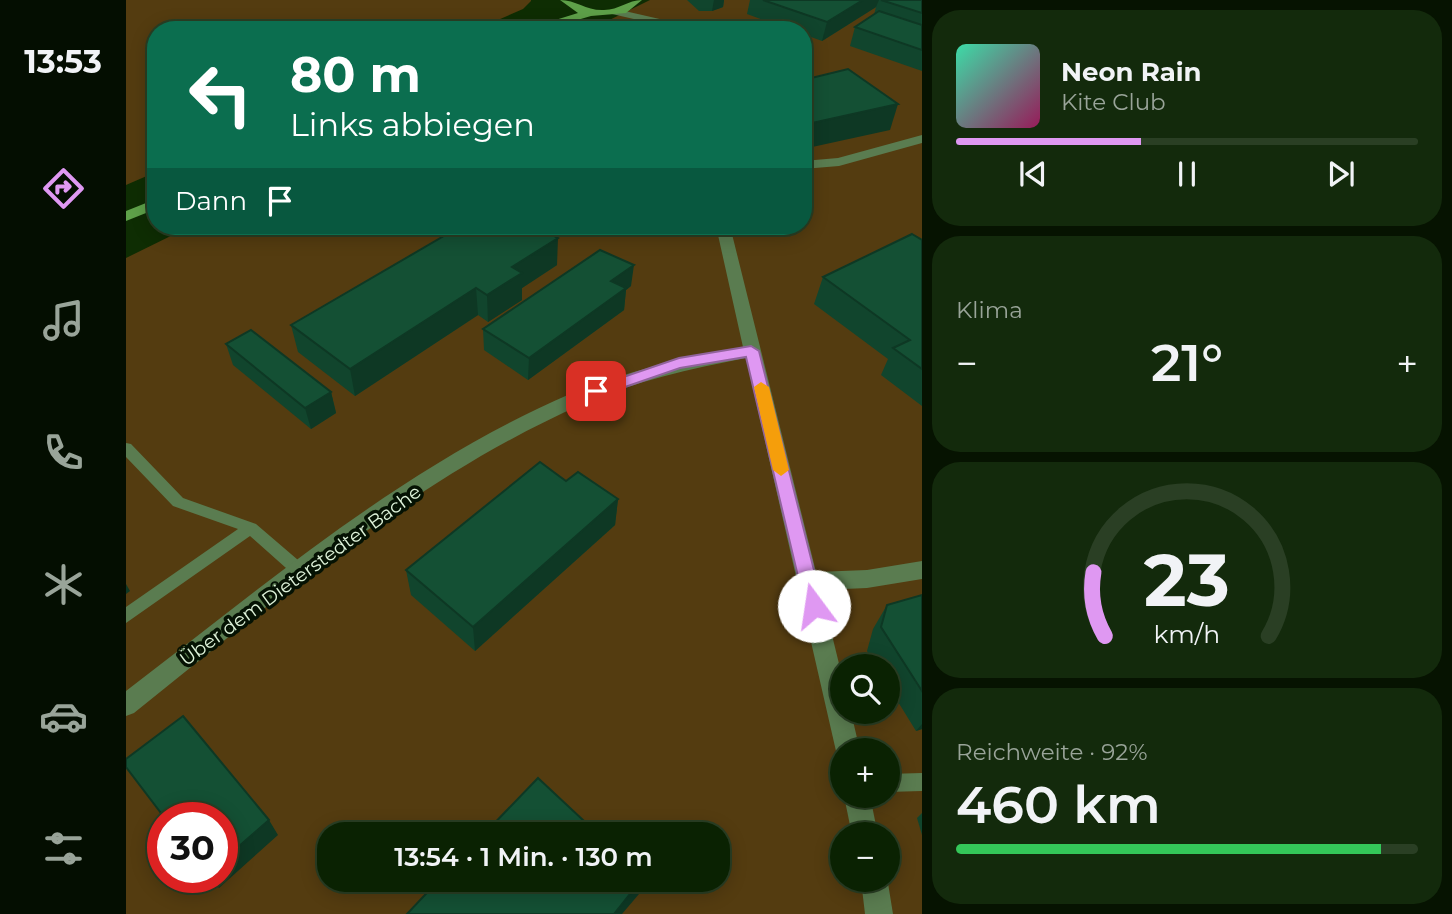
<!DOCTYPE html>
<html lang="de">
<meta charset="utf-8">
<style>
body{margin:0;font-family:Montserrat,sans-serif;background:#132a0c;color:#f1f3f6;height:100vh;display:flex;flex-direction:column;font-size:26px;white-space:nowrap}
*{box-sizing:border-box;margin:0}
p{font-size:23px;color:#99a499}
.icon{flex:none;width:38px;height:38px;fill:none;stroke:currentColor;stroke-width:2;stroke-linecap:round;stroke-linejoin:round}
.map{position:relative;flex:1;overflow:hidden}
.sheet{display:flex;flex-direction:column;gap:10px;padding:10px;background:#061301;width:530px}
.sheet>*{flex:none}
.banner{position:absolute;left:21px;top:21px;width:665px;height:214px;border-radius:28px;box-shadow:0 4px 18px #0003,0 0 0 2px #2a3f24;background:#0b6e4f;color:#fff;overflow:hidden}
.buttons{position:absolute;left:704px;top:654px;display:grid;gap:14px}
.buttons a{display:grid;place-items:center;width:70px;height:70px;border-radius:50%;background:#0a2202;box-shadow:0 4px 18px #0003,0 0 0 2px #2a3f24;font-size:35px}
.speed{position:absolute;left:21px;top:802px;display:flex;gap:14px;font-size:35px;font-weight:700;text-align:center}
.speed>*{display:grid;place-content:center;width:91px;height:91px;border-radius:50%;background:#0a2202;box-shadow:0 4px 18px #0003,0 0 0 2px #2a3f24;line-height:1}
.speed .limit{border:10px solid #d22;background:#fff;color:#111}
.pin{position:absolute;display:grid;place-items:center;width:60px;height:60px;color:#fff;margin:-30px;border-radius:14px;box-shadow:0 4px 10px #0006}
.me{position:absolute;width:77px;margin:-38px;rotate:346deg;stroke-linejoin:round;filter:drop-shadow(0 0 5px #0008)}
.turn{display:flex;align-items:center;gap:24px;height:147px;padding:0 28px;font-size:32px}
.turn .icon{width:91px;height:91px;stroke-width:2.5}
.turn b{display:block;font-size:49px;line-height:60px}
.then{display:flex;align-items:center;height:66px;padding:0 28px;background:#0003;gap:14px;font-size:26px}
.big{font-size:52px;font-weight:600;line-height:1.1}
.sheet .widget{flex:1;display:flex;flex-direction:column;justify-content:center;gap:10px;min-width:0;padding:0 24px;border-radius:28px;background:#132a0c}
.sheet .dial{align-items:center;gap:0}
.dial svg{height:182px;overflow:visible;fill:none;stroke:#2a3f24;stroke-width:7;stroke-linecap:round;text-anchor:middle}
.dial text{fill:#f1f3f6;stroke:none}
.song{display:flex;align-items:center;gap:21px}
.cover{width:84px;height:84px;border-radius:10px;background:linear-gradient(135deg,hsl(160 70% 55%),hsl(330 70% 35%))}
.played{height:7px;border-radius:4px;background:linear-gradient(90deg,#df98f2 40%,#2a3f24 40%)}
.keys{display:flex;justify-content:space-around;direction:ltr}
.heat{display:flex;justify-content:space-between;align-items:center;font-size:38px;direction:ltr}
.charge{height:10px;border-radius:5px;background:linear-gradient(90deg,#34c759 92%,#2a3f24 0)}
.trip{position:absolute;left:191px;top:822px;width:413px;height:70px;border-radius:28px;background:#0a2202;box-shadow:0 4px 18px #0003,0 0 0 2px #2a3f24;font-weight:600;line-height:70px;text-align:center}
main{display:flex;flex:1;min-height:0}
.tab-bar{display:flex;flex-direction:column;width:126px;justify-content:space-around;align-items:center;background:#040e01;color:#99a499}
.tab-bar .icon{width:49px;height:49px}
.tab-bar .selected{color:#df98f2}
.tab-bar b{font-size:32px;color:#f1f3f6}
.map>svg:first-child{display:block}
.green{fill:#543c10;fill-rule:evenodd}
.lines{fill:none;stroke-linecap:round;stroke-linejoin:round}
.service{fill:#5a7c50;fill-rule:evenodd}
.minor{fill:#5a7c50;fill-rule:evenodd}
.primary{fill:#5ea149;fill-rule:evenodd}
.wall{fill:#11452d}
.shaded-wall{fill:#0e3824}
.building{fill:#145034;stroke:#0e3824;stroke-width:2}
.route{fill:#df98f2;stroke:#91639d;stroke-width:2}
.slow{fill:#f59e0b}
.labels{text-anchor:middle;stroke-width:7;stroke-linejoin:round;paint-order:stroke}
.street-label{font-size:19px;fill:#dff3da;stroke:#051203}
</style>
<main>
<nav class="tab-bar">
<b>13:53</b>
<svg class="icon selected" aria-label="directions" viewBox="0 0 24 24"><path d="M12 3l9 9-9 9-9-9zM9 14v-3h6M13 9l2 2-2 2"/></svg>
<svg class="icon" aria-label="music" viewBox="0 0 24 24"><path d="M9 18V5l10-2v13"/><circle cx="6" cy="18" r="3"/><circle cx="16" cy="16" r="3"/></svg>
<svg class="icon" aria-label="phone" viewBox="0 0 24 24"><path d="M5 4h4l2 5-3 2q2 4 5 5l2-3 5 2v4C11 20 4 13 5 4z"/></svg>
<svg class="icon" aria-label="climate" viewBox="0 0 24 24"><path d="M12 3v18M4 7l16 10M4 17L20 7"/></svg>
<svg class="icon" aria-label="car" viewBox="0 0 24 24"><path d="M5 17H2v-5l4-1 3-4h7l3 4 3 1v5h-3M9 17h6M6 11h13"/><circle cx="7" cy="17" r="2"/><circle cx="17" cy="17" r="2"/></svg>
<svg class="icon" aria-label="filters" viewBox="0 0 24 24"><path d="M4 7h16M4 17h16"/><circle cx="9" cy="7" r="2"/><circle cx="15" cy="17" r="2"/></svg>
</nav>
<div class="map">
<svg width="796" height="914" viewBox="0 0 796 914">
<rect width="100%" height="100%" fill="#0e2d03"/>
<g class="green">
<path d="M 0,0 L 405,0 L 405,1 L 397,9 L 349,30 L 30,30 L 30,172 L 0,185 Z"/>
<path d="M 524,0 L 796,0 L 796,914 L 0,914 L 0,258 L 65,226 L 677,226 L 677,30 L 463,30 ZM 716,667 L 761,667 L 761,712 L 716,712 ZM 716,751 L 761,751 L 761,796 L 716,796 ZM 37,817 L 96,817 L 96,877 L 37,877 ZM 203,835 L 592,835 L 592,880 L 203,880 ZM 716,835 L 761,835 L 761,880 L 716,880 Z"/>
</g>
<g class="lines">
<g class="service">
<path d="M 0,443 L 5,444 L 57,498 L 130,524 L 179,566 L 182,571 L 179,576 L 174,578 L 169,576 L 124,536 L 0,623 L 0,607 L 112,529 L 47,506 L 0,457 Z"/>
<path d="M 796,773 L 796,791 L 761,792 L 761,774 Z"/>
</g>
<g class="minor">
<path d="M 490,9 L 538,20 L 540,22 L 534,25 L 486,14 L 484,12 Z"/>
<path d="M 796,135 L 796,143 L 713,166 L 677,169 L 677,161 L 712,158 Z"/>
<path d="M 590,226 L 604,226 L 690,572 L 741,570 L 796,561 L 796,579 L 741,588 L 695,590 L 716,676 L 716,712 L 725,712 L 734,751 L 716,751 L 716,760 L 710,751 L 620,358 C 564,369 509,381 457,404 C 290,477 150,600 8,713 L 0,716 L 0,691 C 141,583 280,465 444,394 C 500,371 558,358 617,347 Z"/>
<path d="M 718,796 L 744,796 L 752,835 L 726,835 Z"/>
<path d="M 761,877 L 767,914 L 739,914 L 735,880 L 761,880 Z"/>
</g>
<g class="primary">
<path d="M 434,0 C 450,0 461,11 478,10 C 493,10 502,0 516,0 L 500,13 L 465,16 L 417,30 L 397,30 L 452,13 Z"/>
<path d="M 30,199 L 30,209 L 0,221 L 0,211 Z"/>
</g>
</g>
<g class="wall">
<path d="M 561,0 L 598,0 L 597,7 L 586,11 L 573,11 Z"/>
<path d="M 624,0 L 796,0 L 796,71 L 724,46 L 729,27 L 748,15 L 750,7 L 696,41 L 677,34 L 677,30 L 665,30 L 621,14 Z"/>
<path d="M 796,240 L 796,406 L 755,375 L 762,359 L 688,304 L 697,277 Z"/>
<path d="M 431,265 L 396,288 L 396,300 L 362,322 L 352,315 L 229,396 L 172,352 L 165,325 Z"/>
<path d="M 505,286 L 500,290 L 498,310 L 402,380 L 358,350 L 357,329 Z"/>
<path d="M 100,344 L 205,392 L 210,413 L 185,429 L 107,365 Z"/>
<path d="M 440,481 L 492,499 L 489,525 L 349,651 L 285,595 L 280,570 Z"/>
<path d="M 796,595 L 796,729 L 790,731 L 761,684 L 761,667 L 751,667 L 741,651 L 747,629 L 761,605 Z"/>
<path d="M 796,813 L 796,835 L 791,818 Z"/>
</g>
<g class="shaded-wall">
<path d="M 588,0 L 598,0 L 597,7 L 586,11 Z"/>
<path d="M 737,0 L 753,0 L 750,7 L 696,41 L 701,22 Z"/>
<path d="M 772,104 L 764,130 L 677,149 L 677,125 Z"/>
<path d="M 432,238 L 431,265 L 396,288 L 396,300 L 362,322 L 361,295 L 386,267 Z"/>
<path d="M 508,265 L 505,286 L 500,290 L 498,310 L 402,380 L 403,358 L 485,281 Z"/>
<path d="M 350,288 L 352,315 L 229,396 L 224,369 Z"/>
<path d="M 205,392 L 210,413 L 185,429 L 179,408 Z"/>
<path d="M 492,499 L 489,525 L 349,651 L 347,627 Z"/>
<path d="M 0,584 L 4,591 L 0,594 Z"/>
<path d="M 796,724 L 796,729 L 790,731 Z"/>
<path d="M 143,820 L 152,835 L 93,888 L 84,877 L 96,877 L 96,861 Z"/>
<path d="M 515,880 L 517,880 L 513,894 L 496,914 L 488,914 Z"/>
</g>
<g class="building">
<path d="M 637,0 L 737,0 L 701,22 Z"/>
<path d="M 755,0 L 796,0 L 796,13 Z"/>
<path d="M 753,11 L 796,25 L 796,50 L 729,27 Z"/>
<path d="M 722,69 L 772,104 L 677,125 L 677,80 Z"/>
<path d="M 335,226 L 410,226 L 432,238 L 386,267 L 396,273 L 361,295 L 350,288 L 224,369 L 165,325 Z"/>
<path d="M 786,234 L 796,240 L 796,369 L 767,348 L 784,340 L 697,277 Z"/>
<path d="M 474,250 L 508,265 L 485,281 L 500,288 L 403,358 L 357,329 Z"/>
<path d="M 125,330 L 205,392 L 179,408 L 100,344 Z"/>
<path d="M 414,462 L 440,481 L 452,472 L 492,499 L 347,627 L 280,570 Z"/>
<path d="M 796,595 L 796,691 L 755,627 L 761,605 Z"/>
<path d="M 57,716 L 143,820 L 96,861 L 96,817 L 38,817 L 0,767 L 0,759 Z"/>
<path d="M 412,778 L 473,835 L 357,835 Z"/>
<path d="M 313,880 L 515,880 L 488,914 L 281,914 Z"/>
</g>
<path class="route" d="M 625,346 L 633,351 L 697,606 L 694,611 L 681,611 L 679,606 L 620,357 L 554,368 L 470,397 L 463,391 L 465,388 L 553,358 Z"/>
<path class="slow" d="M 635,382 L 643,387 L 663,470 L 655,476 L 647,470 L 628,387 Z"/>
<g class="labels">
<g class="street-label">
<text transform="translate(174 575) rotate(-36)" y="7">Über dem Dieterstedter Bache</text>
</g>
</g>
</svg>
<div class="buttons">
<a><svg class="icon" aria-label="search" viewBox="0 0 24 24"><circle cx="10" cy="10" r="6"/><path d="M15 15l6 6"/></svg></a>
<a>+</a>
<a>−</a>
</div>
<div class="speed"><div class="limit">30</div></div>
<div class="pin" style="left:470px;top:391px;background:#d93025"><svg class="icon" aria-label="arrive" viewBox="0 0 24 24"><path d="M6 21V4h12l-3 4 3 4H6"/></svg></div>
<svg class="me" style="left:688px;top:606px" viewBox="-20 -20 40 40"><circle r="19" fill="#fff"/><path d="M0-13L10 11 0 6-10 11z" fill="#df98f2"/></svg>
<div class="trip">13:54 · 1 Min. · 130 m</div>
<div class="banner">
<div class="turn"><svg class="icon" aria-label="left" viewBox="0 0 24 24"><path d="M17 20v-9H6M10 6l-5 5 5 5"/></svg><div><b>80 m</b>Links abbiegen</div></div>
<div class="then">Dann<svg class="icon" aria-label="arrive" viewBox="0 0 24 24"><path d="M6 21V4h12l-3 4 3 4H6"/></svg></div>
</div>
</div>
<section class="sheet">
<div class="widget">
<div class="song"><i class="cover"></i><div><b>Neon Rain</b><p>Kite Club</p></div></div>
<div class="played"></div>
<div class="keys"><svg class="icon" aria-label="previous" viewBox="0 0 24 24"><path d="M18 5L8 12l10 7zM5 5v14"/></svg><svg class="icon" aria-label="pause" viewBox="0 0 24 24"><path d="M8 5v14M16 5v14"/></svg><svg class="icon" aria-label="next" viewBox="0 0 24 24"><path d="M6 5l10 7-10 7zM19 5v14"/></svg></div>
</div>
<div class="widget"><p>Klima</p>
<div class="heat"><a>−</a><b class="big">21°</b><a>+</a></div>
</div>
<div class="widget dial"><svg viewBox="0 0 100 80">
<path d="M14 69A42 42 0 1 1 86 69"/>
<path d="M14 69A42 42 0 0 1 9 41" stroke="#df98f2"/>
<text x="50" y="56" font-size="32" font-weight="700">23</text>
<text x="50" y="72" font-size="11">km/h</text>
</svg></div>
<div class="widget"><p>Reichweite · 92%</p><b class="big">460 km</b><div class="charge"></div></div>
</section>
</main>
